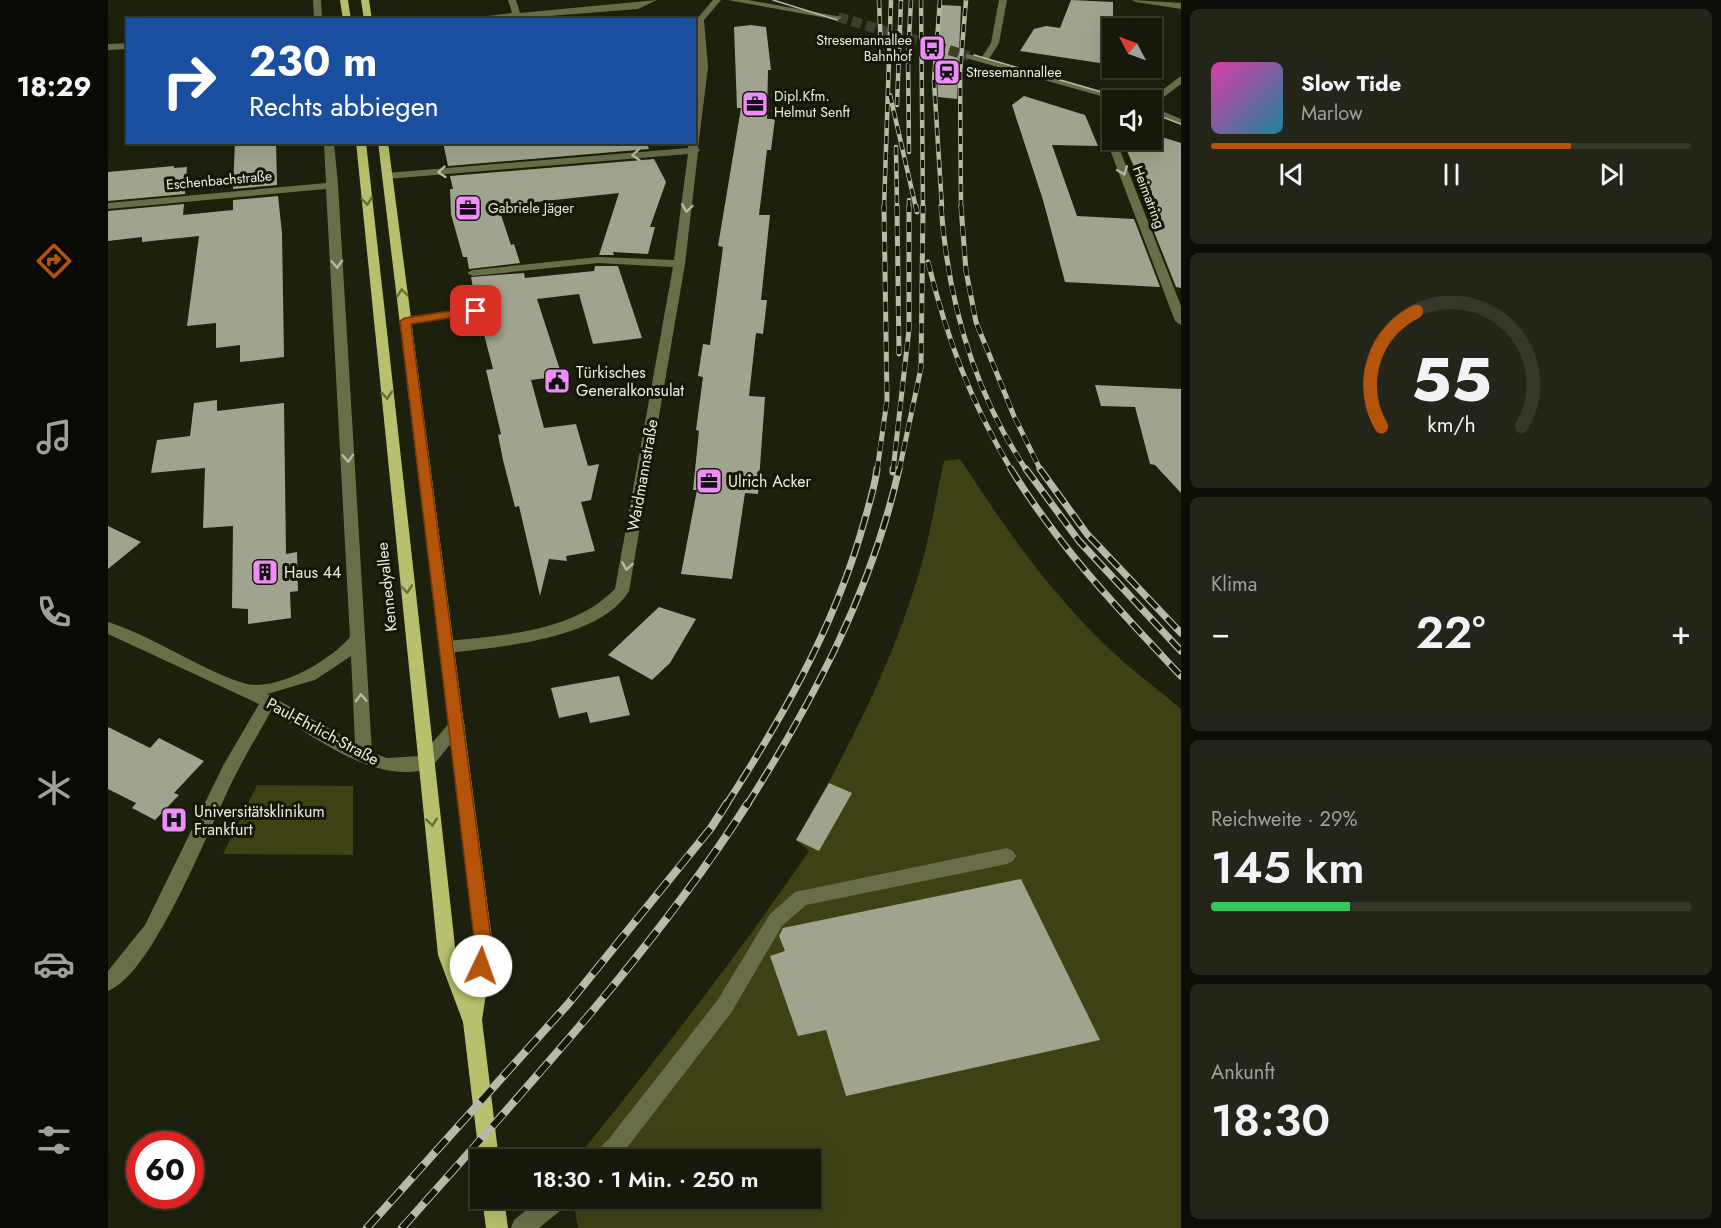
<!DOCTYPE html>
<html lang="de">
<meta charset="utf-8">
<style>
body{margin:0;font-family:Jost,sans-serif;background:#232518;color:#f1f3f6;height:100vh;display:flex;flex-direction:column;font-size:22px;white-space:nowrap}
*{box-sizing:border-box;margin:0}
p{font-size:20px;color:#9ea09c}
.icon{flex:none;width:33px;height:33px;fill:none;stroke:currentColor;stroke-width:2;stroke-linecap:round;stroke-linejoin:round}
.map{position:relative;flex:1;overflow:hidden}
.panel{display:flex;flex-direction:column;gap:9px;padding:9px;background:#0c0d06;width:540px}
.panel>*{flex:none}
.banner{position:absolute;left:18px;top:18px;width:570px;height:126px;border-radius:0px;box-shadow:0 6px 24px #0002,0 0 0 2px #35372b;background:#1a4fa0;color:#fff;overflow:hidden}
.needle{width:39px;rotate:311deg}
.fabs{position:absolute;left:994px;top:18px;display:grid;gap:12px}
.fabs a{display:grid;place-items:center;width:60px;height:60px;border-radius:0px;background:#16180a;box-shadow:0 6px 24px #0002,0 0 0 2px #35372b;font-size:30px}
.speed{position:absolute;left:18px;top:1131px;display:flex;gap:12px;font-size:30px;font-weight:700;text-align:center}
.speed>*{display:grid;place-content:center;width:78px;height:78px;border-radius:50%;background:#16180a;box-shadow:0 6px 24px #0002,0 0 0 2px #35372b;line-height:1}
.speed .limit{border:9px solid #d22;background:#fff;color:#111}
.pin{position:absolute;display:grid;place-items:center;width:51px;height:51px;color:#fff;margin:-26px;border-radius:12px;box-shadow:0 3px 9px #0006}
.me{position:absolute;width:66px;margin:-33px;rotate:3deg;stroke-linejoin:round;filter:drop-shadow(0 0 4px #0008)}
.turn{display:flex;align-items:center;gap:21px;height:126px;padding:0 24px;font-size:27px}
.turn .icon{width:78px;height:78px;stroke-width:2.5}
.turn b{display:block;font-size:42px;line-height:51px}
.big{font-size:45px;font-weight:600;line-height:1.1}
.panel .tile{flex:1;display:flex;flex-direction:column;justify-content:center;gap:9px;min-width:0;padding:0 21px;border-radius:9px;background:#232518}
.panel .dial{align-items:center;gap:0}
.dial svg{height:156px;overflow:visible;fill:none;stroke:#35372b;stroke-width:7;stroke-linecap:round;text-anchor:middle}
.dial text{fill:#f1f3f6;stroke:none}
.song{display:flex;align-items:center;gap:18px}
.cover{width:72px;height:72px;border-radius:9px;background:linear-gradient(135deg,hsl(320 70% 55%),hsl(190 70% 35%))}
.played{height:6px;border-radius:3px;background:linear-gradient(90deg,#b45309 75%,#35372b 75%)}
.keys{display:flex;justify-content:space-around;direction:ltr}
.heat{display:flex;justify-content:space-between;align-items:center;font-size:33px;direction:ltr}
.charge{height:9px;border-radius:4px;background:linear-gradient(90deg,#34c759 29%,#35372b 0)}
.trip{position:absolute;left:362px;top:1149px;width:351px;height:60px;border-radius:0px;background:#16180a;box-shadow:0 6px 24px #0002,0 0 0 2px #35372b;font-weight:600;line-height:60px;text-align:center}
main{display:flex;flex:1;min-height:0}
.tabs{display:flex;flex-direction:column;width:108px;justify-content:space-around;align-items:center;background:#090a04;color:#9ea09c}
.tabs .icon{width:42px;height:42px}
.tabs .on{color:#b45309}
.tabs b{font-size:27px;color:#f1f3f6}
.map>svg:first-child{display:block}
.green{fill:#3d4114}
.building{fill:#a0a38d}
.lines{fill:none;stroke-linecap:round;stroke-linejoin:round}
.minor-tunnel{stroke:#3d3f2e;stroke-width:10;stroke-dasharray:10 4.5;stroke-linecap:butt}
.minor{fill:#6a6e48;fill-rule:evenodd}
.major{fill:#b8c06d;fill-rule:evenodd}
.tram{stroke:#b7b9ab;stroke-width:1.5}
.rail-far3-casing{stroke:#b7b9ab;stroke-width:4.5}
.rail-far2-casing{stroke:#b7b9ab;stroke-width:5}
.rail-far1-casing{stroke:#b7b9ab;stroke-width:7}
.rail-casing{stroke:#b7b9ab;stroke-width:8}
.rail-far3{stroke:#151706;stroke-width:3;stroke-dasharray:8;stroke-linecap:butt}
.rail-far2{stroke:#151706;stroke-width:4;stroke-dasharray:10;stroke-linecap:butt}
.rail-far1{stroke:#151706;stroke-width:4.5;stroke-dasharray:14;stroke-linecap:butt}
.rail{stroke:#151706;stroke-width:6;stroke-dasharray:17;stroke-linecap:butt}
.oneway{stroke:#b7baa4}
.oneway2{stroke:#666c3a}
.route{fill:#b45309;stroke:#753606;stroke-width:1.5}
.labels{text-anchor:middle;stroke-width:6;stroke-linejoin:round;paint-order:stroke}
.far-poi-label{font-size:14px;fill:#ebede1;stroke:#151706;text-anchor:start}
.far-street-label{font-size:14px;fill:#ebede1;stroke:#151706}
.poi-label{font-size:16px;fill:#ebede1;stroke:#151706;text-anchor:start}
.street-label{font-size:16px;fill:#ebede1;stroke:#151706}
</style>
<main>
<nav class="tabs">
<b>18:29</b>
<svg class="icon on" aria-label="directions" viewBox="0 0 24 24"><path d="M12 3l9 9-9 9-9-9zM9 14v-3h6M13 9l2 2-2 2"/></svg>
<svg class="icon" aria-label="music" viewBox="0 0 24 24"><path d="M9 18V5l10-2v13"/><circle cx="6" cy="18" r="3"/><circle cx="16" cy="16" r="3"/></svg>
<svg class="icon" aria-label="phone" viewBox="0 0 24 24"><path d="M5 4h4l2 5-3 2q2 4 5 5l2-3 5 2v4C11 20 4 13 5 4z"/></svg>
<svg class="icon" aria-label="climate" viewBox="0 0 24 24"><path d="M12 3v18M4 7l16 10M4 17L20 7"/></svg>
<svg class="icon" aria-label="car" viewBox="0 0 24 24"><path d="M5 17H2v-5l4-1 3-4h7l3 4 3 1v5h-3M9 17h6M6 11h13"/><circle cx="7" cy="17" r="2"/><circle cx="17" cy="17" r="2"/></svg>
<svg class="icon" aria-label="filters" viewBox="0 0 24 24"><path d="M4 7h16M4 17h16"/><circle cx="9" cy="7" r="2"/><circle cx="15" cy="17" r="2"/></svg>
</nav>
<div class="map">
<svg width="1073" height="1228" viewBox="0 0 1073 1228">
<rect width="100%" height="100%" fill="#1e200e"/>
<g class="green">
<path d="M 852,459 C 893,522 936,584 989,637 C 1014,663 1045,685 1073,709 L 1073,1228 L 470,1228 L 465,1199 L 702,1198 L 702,1160 L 468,1159 C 549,1059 628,958 701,851 L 688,840 C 740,751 789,656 816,555 C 824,524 829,492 836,461 Z"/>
<path d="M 149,785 L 245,786 L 245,855 L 115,854 Z"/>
</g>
<g class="building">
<path d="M 963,0 L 1005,2 L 1005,65 L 912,51 L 926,29 L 938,26 L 952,28 Z"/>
<path d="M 833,5 L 853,6 L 849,99 L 830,97 L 828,49 Z"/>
<path d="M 643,25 L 658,27 L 663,70 L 660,70 L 659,119 L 667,119 L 663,150 L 659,150 L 651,215 L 662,215 L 653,300 L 659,300 L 655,334 L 648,333 L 641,396 L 657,397 L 650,494 L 637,493 L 624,579 L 573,574 L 589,490 L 585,490 L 591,431 L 588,430 L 595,377 L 590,376 L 595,344 L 602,345 L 615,247 L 610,246 L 633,108 L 629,108 L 626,27 Z"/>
<path d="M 916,96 L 977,115 L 990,146 L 944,145 L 969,216 L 1026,219 L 1052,287 L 957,282 L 935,200 L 904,105 Z"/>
<path d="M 1044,134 L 1073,143 L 1073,288 L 1068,287 L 1041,219 L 1050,220 L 1014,140 L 1044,140 Z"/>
<path d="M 127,142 L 168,142 L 169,185 L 125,189 Z"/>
<path d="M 335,142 L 538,142 L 541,149 L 340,166 Z"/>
<path d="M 546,159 L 558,182 L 542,227 L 547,227 L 540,254 L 505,252 L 506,255 L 491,255 L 511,193 L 390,206 L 403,245 L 406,244 L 412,263 L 361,269 L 359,257 L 355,257 L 343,214 L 342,189 L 345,189 L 342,176 Z"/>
<path d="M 66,166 L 66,168 L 79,167 L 77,194 L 0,201 L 0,172 Z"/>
<path d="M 170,196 L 174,233 L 176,357 L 132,362 L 132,345 L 108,348 L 108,323 L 79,326 L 91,236 L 34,242 L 34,237 L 0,241 L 0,211 L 76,204 L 75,215 L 125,210 L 125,200 Z"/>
<path d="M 487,266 L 510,266 L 534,338 L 485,344 L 471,294 L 429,299 L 454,376 L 423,380 L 436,428 L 468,424 L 480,466 L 491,464 L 483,500 L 473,502 L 487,551 L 458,556 L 459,561 L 441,559 L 432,596 L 411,506 L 407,507 L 395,460 L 390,435 L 393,434 L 378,370 L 385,369 L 371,315 L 374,314 L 374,309 L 368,305 L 363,277 L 416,273 L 417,278 L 486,271 Z"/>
<path d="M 987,385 L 1073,389 L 1073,493 L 1047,465 L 1042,464 L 1027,407 L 993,406 Z"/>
<path d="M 109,400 L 109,411 L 176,403 L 178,554 L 189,552 L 190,591 L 182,592 L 183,618 L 140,624 L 140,609 L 124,608 L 125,526 L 95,528 L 97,468 L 43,473 L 49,440 L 82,436 L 86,403 Z"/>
<path d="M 0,526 L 33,542 L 0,569 Z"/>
<path d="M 551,607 L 588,619 L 562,663 L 544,680 L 500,655 Z"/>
<path d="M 511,676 L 522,715 L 482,723 L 479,712 L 451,718 L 443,688 Z"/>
<path d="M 0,727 L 42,748 L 51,738 L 96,761 L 66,793 L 71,795 L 47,820 L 24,808 L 28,803 L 0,789 Z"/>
<path d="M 721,783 L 744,793 L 711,851 L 688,840 Z"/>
<path d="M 913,879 L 992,1040 L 738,1096 L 718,1030 L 690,1036 L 662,956 L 677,951 L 671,936 L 675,928 Z"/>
</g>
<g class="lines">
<path class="minor-tunnel" d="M 730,17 L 861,56"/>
<g class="minor">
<path d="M 205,0 L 213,0 L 214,20 L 206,20 Z"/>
<path d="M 400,0 L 408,0 L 412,13 L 549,0 L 530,9 L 391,20 L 348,20 L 404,13 Z"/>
<path d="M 605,0 L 613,0 L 596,20 L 600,67 L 590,148 L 592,150 L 590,152 L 577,264 L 521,591 C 492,640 390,647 339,653 L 334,651 L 331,647 L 334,643 L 339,641 C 396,635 465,632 507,589 L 565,267 L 490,263 L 365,276 L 359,273 L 365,270 L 490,257 L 566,260 L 580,154 L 279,179 L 274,176 L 279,173 L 580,148 L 581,142 L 586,142 L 586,98 L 590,67 L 588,20 Z"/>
<path d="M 620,0 L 640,0 L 734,17 L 730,20 Z"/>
<path d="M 891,0 L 899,0 L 891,43 L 881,59 L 1019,98 L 1020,100 L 1007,100 L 858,58 L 858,54 L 874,57 L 883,43 Z"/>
<path d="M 1024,0 L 1073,3 L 1073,9 L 1028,2 Z"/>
<path d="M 20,43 L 20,49 L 0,50 L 0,44 Z"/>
<path d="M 1073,76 L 1073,84 L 1044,106 L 1044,100 L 1041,100 Z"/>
<path d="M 1044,107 L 1073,119 L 1073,125 L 1044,113 Z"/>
<path d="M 1005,117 L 1003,127 L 1005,140 L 1008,140 L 1073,306 L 1073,325 L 1067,321 L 993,126 Z"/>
<path d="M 216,142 L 226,142 L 230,185 L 264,753 L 279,758 L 313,756 L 343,721 L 349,720 L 355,721 L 357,726 L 323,768 C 268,786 209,738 163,711 C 152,731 140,751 129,772 C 104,819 47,973 0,991 L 0,971 L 37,925 L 116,764 L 151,704 L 0,634 L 0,622 C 47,637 89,668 135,683 C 167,693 222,661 242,637 L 218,189 L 0,209 L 0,203 L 218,183 ZM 243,656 L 247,743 L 159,694 L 207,680 Z"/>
<path d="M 368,307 L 372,309 L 372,313 L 297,325 L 291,321 L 297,317 Z"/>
<path d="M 899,848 L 905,851 L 908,856 L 905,861 L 899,864 L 698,905 L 674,926 L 623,1013 L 514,1154 L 509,1160 L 483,1160 L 486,1153 L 500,1140 L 609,1001 L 662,914 L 687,892 Z"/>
<path d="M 433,1198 L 460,1198 L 458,1206 L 431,1228 L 403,1228 L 406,1220 Z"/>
</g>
<g class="major">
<path d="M 232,0 L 240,0 L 243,20 L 235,20 Z"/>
<path d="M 253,0 L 261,0 L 264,20 L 256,20 Z"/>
<path d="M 248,142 L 258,142 L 348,955 L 361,986 L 367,947 L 270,142 L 280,142 L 385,947 L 374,1020 L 391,1160 L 372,1160 L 372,1164 L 355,1022 L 330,955 Z"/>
<path d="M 374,1198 L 396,1198 L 400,1228 L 378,1228 Z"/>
</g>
<g class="tram">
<path d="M 665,0 L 729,20"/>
<path d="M 866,55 L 1021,100"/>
<path d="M 1044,113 L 1073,124"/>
</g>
<defs>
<g id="rail-far3">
<path d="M 771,0 L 773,51"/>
<path d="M 813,0 L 815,208"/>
<path d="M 832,0 L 826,81 L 834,208"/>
<path d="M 782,95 L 808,208"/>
<path d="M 789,105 L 793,0"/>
<path d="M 788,147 L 789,208"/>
<path d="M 801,152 L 800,57 L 803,0"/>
<path d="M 801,200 L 801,208"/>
<path d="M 776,208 L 783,0"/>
<path d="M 853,208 L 852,72 L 858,0"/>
</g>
<g id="rail-far2">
<path d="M 789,206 L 791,354"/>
<path d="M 808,206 L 809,212"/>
<path d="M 833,206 C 840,301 865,391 919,471"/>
<path d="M 853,206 L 858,271 L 868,322 L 906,416 L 933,471"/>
<path d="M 820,262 C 839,339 863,403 904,471"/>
<path d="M 769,471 L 779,400 L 776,206"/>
<path d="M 785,471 L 801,329 L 801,206"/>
<path d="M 791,471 L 813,368 L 815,206"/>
</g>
<g id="rail-far1">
<path d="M 903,469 C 950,546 1012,611 1073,676"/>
<path d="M 918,469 L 971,541 L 1073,651"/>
<path d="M 932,469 L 979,534 L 1073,633"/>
<path d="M 785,472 L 785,469"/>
<path d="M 618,805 C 673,720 723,632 752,536 C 758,514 766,492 769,469"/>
<path d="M 639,805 C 705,701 764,590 791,469"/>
</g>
<g id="rail">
<path d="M 259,1228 L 461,1003 L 603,828 L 619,803"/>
<path d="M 294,1228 C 414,1092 541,957 640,803"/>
</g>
</defs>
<use href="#rail-far3" class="rail-far3-casing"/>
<use href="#rail-far2" class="rail-far2-casing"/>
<use href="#rail-far1" class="rail-far1-casing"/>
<use href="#rail" class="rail-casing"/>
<use href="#rail-far3" class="rail-far3"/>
<use href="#rail-far2" class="rail-far2"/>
<use href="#rail-far1" class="rail-far1"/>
<use href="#rail" class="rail"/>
</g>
<defs><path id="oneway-chevron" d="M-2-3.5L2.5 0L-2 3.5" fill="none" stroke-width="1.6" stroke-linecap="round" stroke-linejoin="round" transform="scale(1.5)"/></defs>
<g class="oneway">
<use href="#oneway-chevron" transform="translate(528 155) rotate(175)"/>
<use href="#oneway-chevron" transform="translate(1015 171) rotate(69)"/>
<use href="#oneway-chevron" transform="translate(334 172) rotate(175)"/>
<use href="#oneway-chevron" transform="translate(579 208) rotate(98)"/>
<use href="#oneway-chevron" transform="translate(229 264) rotate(87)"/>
<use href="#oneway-chevron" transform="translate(240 458) rotate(87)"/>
<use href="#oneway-chevron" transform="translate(519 566) rotate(100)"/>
<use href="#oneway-chevron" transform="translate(253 698) rotate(-92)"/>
</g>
<g class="oneway2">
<use href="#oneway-chevron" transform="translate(259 201) rotate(84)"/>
<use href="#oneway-chevron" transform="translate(294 293) rotate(-97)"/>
<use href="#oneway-chevron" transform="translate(279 395) rotate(84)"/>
<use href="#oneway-chevron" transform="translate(299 589) rotate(84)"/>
<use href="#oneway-chevron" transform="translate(324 822) rotate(84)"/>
</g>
<path class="route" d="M 368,307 L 372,308 L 372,313 L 303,324 L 384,947 L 379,971 L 373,974 L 367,971 L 364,966 L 367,947 L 292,321 L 297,318 Z"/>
<defs>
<symbol id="bus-square" viewBox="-11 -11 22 22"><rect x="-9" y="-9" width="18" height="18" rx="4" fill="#ee8cf9" stroke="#151706"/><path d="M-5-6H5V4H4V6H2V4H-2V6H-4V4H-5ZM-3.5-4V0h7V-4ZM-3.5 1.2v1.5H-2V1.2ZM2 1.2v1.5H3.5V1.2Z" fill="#111"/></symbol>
<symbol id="station-square" viewBox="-11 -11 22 22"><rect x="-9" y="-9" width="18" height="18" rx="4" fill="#ee8cf9" stroke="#151706"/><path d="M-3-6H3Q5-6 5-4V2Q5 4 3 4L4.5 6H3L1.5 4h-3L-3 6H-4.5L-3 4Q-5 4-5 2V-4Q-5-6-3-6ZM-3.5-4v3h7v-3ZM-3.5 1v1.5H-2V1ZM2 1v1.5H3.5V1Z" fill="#111"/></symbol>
<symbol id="office-square" viewBox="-11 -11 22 22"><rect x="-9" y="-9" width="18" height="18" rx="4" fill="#ee8cf9" stroke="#151706"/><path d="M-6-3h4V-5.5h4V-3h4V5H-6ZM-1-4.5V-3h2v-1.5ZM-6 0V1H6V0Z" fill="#111"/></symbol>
<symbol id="civic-square" viewBox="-11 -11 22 22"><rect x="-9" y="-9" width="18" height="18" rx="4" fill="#ee8cf9" stroke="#151706"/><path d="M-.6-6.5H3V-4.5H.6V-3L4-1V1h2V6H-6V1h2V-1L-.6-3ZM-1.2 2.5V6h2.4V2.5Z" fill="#111"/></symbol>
<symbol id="building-square" viewBox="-11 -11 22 22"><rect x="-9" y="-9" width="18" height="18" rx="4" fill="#ee8cf9" stroke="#151706"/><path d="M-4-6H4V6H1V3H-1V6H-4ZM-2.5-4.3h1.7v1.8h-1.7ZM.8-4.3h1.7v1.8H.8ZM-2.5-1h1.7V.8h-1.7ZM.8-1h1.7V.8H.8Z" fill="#111"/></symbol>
<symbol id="hospital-square" viewBox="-11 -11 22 22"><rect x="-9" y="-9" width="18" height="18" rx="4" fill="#ee8cf9" stroke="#151706"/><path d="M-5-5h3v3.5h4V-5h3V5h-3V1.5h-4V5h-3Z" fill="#111"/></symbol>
</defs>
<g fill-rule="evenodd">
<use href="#bus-square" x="809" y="33" width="30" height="30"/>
<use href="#station-square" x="824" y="57" width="30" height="30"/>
<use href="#office-square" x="632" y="89" width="30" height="30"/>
<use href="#office-square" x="345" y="193" width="30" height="30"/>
<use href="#civic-square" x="434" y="366" width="30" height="30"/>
<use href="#office-square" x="586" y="466" width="30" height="30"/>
<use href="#building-square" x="142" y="557" width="30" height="30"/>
<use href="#hospital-square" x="51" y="805" width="30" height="30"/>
</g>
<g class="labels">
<g class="far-poi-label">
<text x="804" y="45" text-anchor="end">Stresemannallee<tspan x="804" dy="16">Bahnhof</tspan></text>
<text x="858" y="77">Stresemannallee</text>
<text x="666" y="101">Dipl.Kfm.<tspan x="666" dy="16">Helmut Senft</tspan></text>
<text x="380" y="213">Gabriele Jäger</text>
</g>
<g class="far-street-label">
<text transform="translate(111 180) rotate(-5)" y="5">Eschenbachstraße</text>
<text transform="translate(1041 197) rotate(69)" y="5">Heimatring</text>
</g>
<g class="poi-label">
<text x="468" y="378">Türkisches<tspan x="468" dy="18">Generalkonsulat</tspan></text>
<text x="620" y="487">Ulrich Acker</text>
<text x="176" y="578">Haus 44</text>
<text x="86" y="817">Universitätsklinikum<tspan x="86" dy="18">Frankfurt</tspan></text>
</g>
<g class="street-label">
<text transform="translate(534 475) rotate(-80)" y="6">Waidmannstraße</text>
<text transform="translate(278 587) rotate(-96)" y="6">Kennedyallee</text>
<text transform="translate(215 731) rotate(28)" y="6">Paul-Ehrlich-Straße</text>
</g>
</g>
</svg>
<div class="fabs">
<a><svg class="needle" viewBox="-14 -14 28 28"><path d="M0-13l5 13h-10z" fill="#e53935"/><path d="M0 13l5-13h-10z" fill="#9ea09c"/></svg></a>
<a><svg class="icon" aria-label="sound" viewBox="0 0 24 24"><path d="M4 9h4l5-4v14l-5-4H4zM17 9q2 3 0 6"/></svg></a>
</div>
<div class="speed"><div class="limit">60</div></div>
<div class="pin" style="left:368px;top:311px;background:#d93025"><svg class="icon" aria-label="arrive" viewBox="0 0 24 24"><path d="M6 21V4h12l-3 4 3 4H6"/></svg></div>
<svg class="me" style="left:373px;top:966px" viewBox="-20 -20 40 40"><circle r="19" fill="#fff"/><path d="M0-13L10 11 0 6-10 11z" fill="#b45309"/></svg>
<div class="trip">18:30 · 1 Min. · 250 m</div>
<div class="banner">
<div class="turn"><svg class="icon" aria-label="right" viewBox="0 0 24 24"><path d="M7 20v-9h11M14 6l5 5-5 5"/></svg><div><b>230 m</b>Rechts abbiegen</div></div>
</div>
</div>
<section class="panel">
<div class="tile">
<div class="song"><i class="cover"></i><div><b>Slow Tide</b><p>Marlow</p></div></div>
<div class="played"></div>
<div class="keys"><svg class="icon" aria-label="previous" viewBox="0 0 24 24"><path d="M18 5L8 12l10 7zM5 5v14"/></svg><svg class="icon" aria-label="pause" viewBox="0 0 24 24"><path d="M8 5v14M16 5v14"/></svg><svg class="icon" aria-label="next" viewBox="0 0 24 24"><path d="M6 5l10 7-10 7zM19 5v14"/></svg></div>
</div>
<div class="tile dial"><svg viewBox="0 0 100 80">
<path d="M14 69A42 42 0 1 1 86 69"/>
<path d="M14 69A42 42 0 0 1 32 10" stroke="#b45309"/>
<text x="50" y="56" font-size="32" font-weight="700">55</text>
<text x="50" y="72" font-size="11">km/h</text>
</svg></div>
<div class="tile"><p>Klima</p>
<div class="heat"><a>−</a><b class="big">22°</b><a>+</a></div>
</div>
<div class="tile"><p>Reichweite · 29%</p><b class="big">145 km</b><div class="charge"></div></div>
<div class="tile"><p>Ankunft</p><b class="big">18:30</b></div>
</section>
</main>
